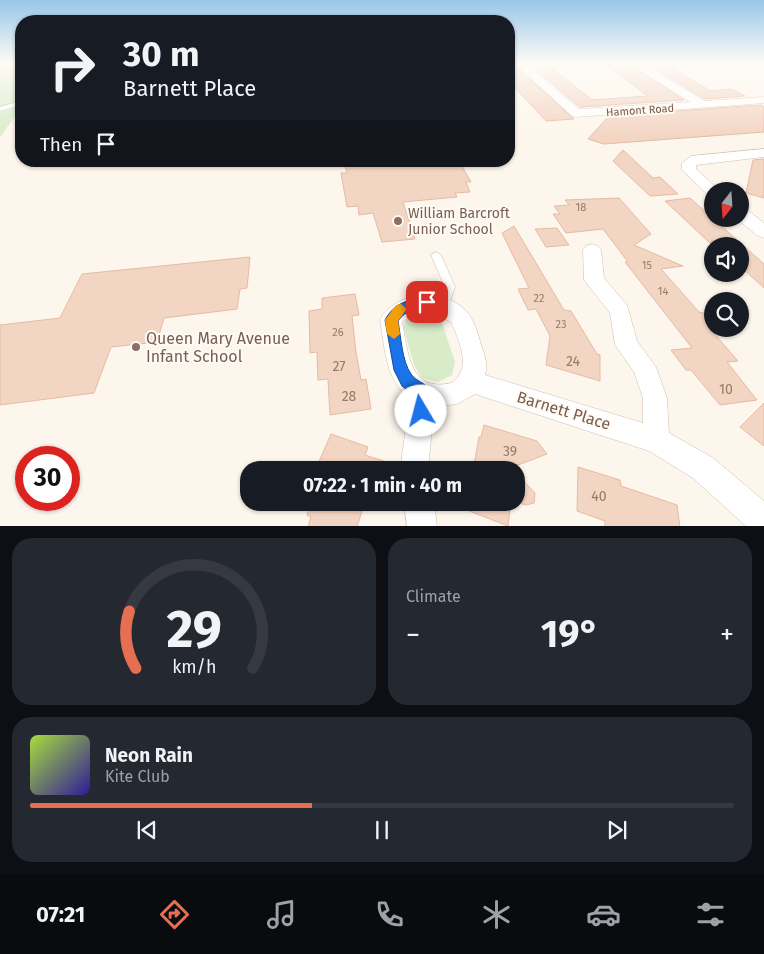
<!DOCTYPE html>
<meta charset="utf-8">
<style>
body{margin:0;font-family:"Fira Sans",sans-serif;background:#242831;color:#f1f3f6;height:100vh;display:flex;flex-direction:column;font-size:19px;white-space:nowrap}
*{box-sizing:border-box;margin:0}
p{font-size:16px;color:#9ea1a6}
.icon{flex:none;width:28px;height:28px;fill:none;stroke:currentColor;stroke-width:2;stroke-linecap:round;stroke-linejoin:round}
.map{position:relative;height:526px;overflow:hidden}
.details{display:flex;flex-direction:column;gap:12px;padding:12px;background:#0d0f14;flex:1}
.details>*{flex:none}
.banner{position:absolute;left:15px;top:15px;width:500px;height:152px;border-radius:20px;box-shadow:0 1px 4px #0004;background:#171b24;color:#f1f3f6;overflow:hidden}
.needle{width:32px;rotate:197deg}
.buttons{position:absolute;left:704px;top:182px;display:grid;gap:10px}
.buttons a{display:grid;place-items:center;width:45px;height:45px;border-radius:50%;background:#171b24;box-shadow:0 1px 4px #0004;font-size:25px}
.speed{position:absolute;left:15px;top:446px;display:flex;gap:10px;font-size:25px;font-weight:700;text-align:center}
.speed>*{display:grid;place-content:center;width:65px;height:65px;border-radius:50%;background:#171b24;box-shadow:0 1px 4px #0004;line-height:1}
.speed .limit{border:8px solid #d22;background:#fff;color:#111}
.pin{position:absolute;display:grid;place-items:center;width:42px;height:42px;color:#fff;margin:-21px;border-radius:10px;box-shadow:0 2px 8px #0006}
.me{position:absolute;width:55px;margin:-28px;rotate:352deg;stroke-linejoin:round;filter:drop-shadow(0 0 4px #0008)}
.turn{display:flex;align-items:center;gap:18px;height:105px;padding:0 25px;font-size:22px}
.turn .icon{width:65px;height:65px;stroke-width:2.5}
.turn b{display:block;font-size:35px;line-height:42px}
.then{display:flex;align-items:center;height:48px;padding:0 25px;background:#0003;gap:10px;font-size:19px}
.big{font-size:38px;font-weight:700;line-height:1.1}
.details .card{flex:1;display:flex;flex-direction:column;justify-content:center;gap:8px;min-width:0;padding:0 18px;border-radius:20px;background:#242831}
.details .dial{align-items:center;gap:0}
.dial svg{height:130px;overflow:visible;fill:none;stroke:#363941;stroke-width:7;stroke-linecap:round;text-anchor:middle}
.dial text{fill:#f1f3f6;stroke:none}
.song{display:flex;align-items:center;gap:15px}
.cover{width:60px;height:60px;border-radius:8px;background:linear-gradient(135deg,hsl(80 70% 55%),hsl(250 70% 35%))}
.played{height:5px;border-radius:2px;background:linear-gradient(90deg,#e76f51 40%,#363941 40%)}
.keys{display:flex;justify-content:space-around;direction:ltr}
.heat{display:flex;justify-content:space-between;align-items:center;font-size:28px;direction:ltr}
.details .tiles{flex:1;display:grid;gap:12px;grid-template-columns:1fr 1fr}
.card:last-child{grid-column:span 2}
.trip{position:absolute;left:240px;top:461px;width:285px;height:50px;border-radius:20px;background:#171b24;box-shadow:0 1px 4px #0004;font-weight:700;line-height:50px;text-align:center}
.menu{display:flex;height:80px;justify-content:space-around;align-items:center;background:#090b0e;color:#9ea1a6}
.menu .icon{width:35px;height:35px}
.menu .current{color:#e76f51}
.menu b{font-size:22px;color:#f1f3f6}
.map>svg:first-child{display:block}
.green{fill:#d8ecc9}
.building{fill:#f3d5c3;stroke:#e6bba3}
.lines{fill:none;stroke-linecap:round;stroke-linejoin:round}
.service-casing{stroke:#d1beb0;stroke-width:1}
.minor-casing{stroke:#d1beb0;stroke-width:1}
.service{fill:#fff;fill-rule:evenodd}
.minor{fill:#fff;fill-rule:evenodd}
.route{fill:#1a73e8;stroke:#114b97}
.slow{fill:#f59e0b}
.education-dot{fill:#8d6e63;stroke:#fffaf3;stroke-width:2}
.labels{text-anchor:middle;stroke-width:4;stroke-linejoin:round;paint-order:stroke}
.far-street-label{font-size:11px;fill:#7a5c4d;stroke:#fffaf3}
.number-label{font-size:11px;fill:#987a6a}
.education-label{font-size:14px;fill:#785e54;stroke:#fffaf3;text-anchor:start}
.near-number-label{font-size:14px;fill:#987a6a}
.near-education-label{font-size:16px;fill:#785e54;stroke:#fffaf3;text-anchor:start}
.near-street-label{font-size:16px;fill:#7a5c4d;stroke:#fffaf3}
</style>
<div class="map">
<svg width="764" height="527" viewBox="0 0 764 527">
<rect width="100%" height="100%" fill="#fdf6ec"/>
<g class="green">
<path d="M 0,63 L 21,63 L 21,108 L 0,137 Z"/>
<path d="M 419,312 L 431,314 L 441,320 L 455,362 L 452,375 L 438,382 L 422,378 L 414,365 L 403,326 L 408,317 Z"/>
</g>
<g class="building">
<path d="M 509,63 L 512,63 L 574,119 L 546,121 L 509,81 Z"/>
<path d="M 528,63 L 545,63 L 592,100 L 648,96 L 603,63 L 627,63 L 684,100 L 580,107 Z"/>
<path d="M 645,63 L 662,63 L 711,91 L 732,89 L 745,96 L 705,99 Z"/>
<path d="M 761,105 L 764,107 L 764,132 L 604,144 L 588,139 L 609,116 Z"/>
<path d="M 623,150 L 653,178 L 660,177 L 678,194 L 650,196 L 613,161 Z"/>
<path d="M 764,159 L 764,198 L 746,193 L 753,160 Z"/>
<path d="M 360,161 L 460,163 L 471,182 L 466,182 L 470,192 L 455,193 L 457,197 L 403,202 L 415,239 L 382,242 L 373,213 L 359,215 L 358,206 L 347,207 L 341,173 L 347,173 L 345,164 Z"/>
<path d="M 619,198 L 651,234 L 634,245 L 683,266 L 661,269 L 699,312 L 712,315 L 712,331 L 738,361 L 727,362 L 757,400 L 720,405 L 691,370 L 686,370 L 671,350 L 692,348 L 625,262 L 628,262 L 603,229 L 566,233 L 553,214 L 560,214 L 554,206 L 569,205 L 565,200 Z"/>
<path d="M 690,198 L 764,264 L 764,288 L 740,266 L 740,246 L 719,246 L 712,240 L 712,245 L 665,201 Z"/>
<path d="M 514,226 L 564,310 L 571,311 L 597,354 L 600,355 L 600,381 L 546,365 L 550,336 L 536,309 L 528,310 L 518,289 L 529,288 L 502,233 Z"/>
<path d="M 557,228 L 569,245 L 546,247 L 535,229 Z"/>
<path d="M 250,257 L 247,288 L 240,289 L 237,309 L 164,318 L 157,342 L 111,347 L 94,393 L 0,405 L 0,325 L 60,318 L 82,274 Z"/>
<path d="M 355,294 L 359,315 L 352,316 L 356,352 L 361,380 L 366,379 L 371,409 L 330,415 L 328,379 L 318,380 L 317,352 L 310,353 L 309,311 L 322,309 L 322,298 Z"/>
<path d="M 764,403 L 764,446 L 740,427 Z"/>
<path d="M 484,425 L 537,441 L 547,454 L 505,470 L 473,470 L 479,437 L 481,437 Z"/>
<path d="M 331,434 L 368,447 L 365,455 L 399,466 L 398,470 L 333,470 L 318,464 Z"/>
<path d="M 578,467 L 620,480 L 621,486 L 677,505 L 680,527 L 605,527 L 605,521 L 577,511 Z"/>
<path d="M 516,473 L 535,493 L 534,503 L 526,505 L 516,502 Z"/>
<path d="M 312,502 L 365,502 L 357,527 L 308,527 L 311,517 L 307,515 Z"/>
<path d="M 451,502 L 511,502 L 508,526 L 451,504 Z"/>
</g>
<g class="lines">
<defs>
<g id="service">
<path d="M 21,101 L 21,105 L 0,111 L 0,107 Z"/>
<path d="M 436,252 L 441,255 L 455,287 L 447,309 L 439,309 L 437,306 L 445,287 L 431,255 Z"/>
</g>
<g id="minor">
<path d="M 514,63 L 525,63 L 579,109 L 690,102 L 629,63 L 641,63 L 705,101 L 764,97 L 764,103 L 576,117 L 572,116 Z"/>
<path d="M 764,149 L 764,157 L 696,165 L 696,169 L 720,191 L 712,191 L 712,196 L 707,194 L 682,170 L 682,163 L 691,156 Z"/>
<path d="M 740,208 L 746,209 L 764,223 L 764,238 L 758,236 L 737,219 L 740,219 Z"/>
<path d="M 592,244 L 598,246 L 601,250 L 604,278 L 627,305 L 637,341 L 656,367 L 667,398 L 669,433 L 713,458 L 764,501 L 764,527 L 747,527 L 693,478 L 649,451 L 475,394 L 457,404 L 434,407 L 428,470 L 400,470 L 410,398 C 385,381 385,347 380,320 C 395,291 442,287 465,310 C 474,318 478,334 481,345 C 485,356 488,364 485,375 L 643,423 L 643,398 L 634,372 L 615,345 L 610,313 L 584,280 L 583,250 L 586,246 ZM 427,310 L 451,322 C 459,340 473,370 451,383 C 409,393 408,351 402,322 L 414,313 Z"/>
<path d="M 404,502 L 434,502 L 437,527 L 407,527 Z"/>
</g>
</defs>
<use href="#service" class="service-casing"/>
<use href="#minor" class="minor-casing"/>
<use href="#service" class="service"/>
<use href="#minor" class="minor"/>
</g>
<linearGradient id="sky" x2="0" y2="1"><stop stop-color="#97c7e8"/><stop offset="0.46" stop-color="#fefbf6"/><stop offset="1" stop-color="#fefbf6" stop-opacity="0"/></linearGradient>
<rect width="764" height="137" fill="url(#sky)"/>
<path class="route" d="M 427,297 L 434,302 L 432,305 C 418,310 407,308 398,321 C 401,337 402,361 411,374 C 415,381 429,384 431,393 C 432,400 429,410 426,416 L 421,418 L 415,416 L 413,411 L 415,396 L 402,386 L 394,370 L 385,320 C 394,303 409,299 427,297 Z"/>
<path class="slow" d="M 401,304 L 407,309 L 398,321 L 400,334 L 394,339 L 387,334 L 385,320 L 396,305 Z"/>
<g class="education-dot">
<circle cx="398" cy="221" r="5"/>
<circle cx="136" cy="347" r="5"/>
</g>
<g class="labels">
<g class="far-street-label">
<text transform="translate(640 110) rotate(-4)" y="4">Hamont Road</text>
</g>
<g class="number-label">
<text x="581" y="211">18</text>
<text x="647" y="269">15</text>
<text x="663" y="295">14</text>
<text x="539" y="302">22</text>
<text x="561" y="328">23</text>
<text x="338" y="336">26</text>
</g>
<g class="education-label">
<text x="408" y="218">William Barcroft<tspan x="408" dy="16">Junior School</tspan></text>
</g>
<g class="near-number-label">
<text x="573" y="366">24</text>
<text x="339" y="371">27</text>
<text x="726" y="394">10</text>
<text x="349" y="401">28</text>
<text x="510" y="456">39</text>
<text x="599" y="501">40</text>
</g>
<g class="near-education-label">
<text x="146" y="344">Queen Mary Avenue<tspan x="146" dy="18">Infant School</tspan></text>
</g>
<g class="near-street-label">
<text transform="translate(564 410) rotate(17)" y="6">Barnett Place</text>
</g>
</g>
</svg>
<div class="buttons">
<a><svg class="needle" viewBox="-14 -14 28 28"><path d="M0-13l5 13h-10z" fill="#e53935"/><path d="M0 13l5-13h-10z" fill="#9ea1a6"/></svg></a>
<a><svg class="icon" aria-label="sound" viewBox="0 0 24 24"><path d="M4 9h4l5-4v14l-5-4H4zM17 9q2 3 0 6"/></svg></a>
<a><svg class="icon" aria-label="search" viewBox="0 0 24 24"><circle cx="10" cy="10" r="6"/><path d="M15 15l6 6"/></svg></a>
</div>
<div class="speed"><div class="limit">30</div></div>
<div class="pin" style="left:427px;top:302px;background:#d93025"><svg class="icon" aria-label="arrive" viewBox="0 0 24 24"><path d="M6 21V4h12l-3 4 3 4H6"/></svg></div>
<svg class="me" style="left:421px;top:411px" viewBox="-20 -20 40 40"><circle r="19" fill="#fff"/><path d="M0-13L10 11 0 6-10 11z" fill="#1a73e8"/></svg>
<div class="trip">07:22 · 1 min · 40 m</div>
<div class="banner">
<div class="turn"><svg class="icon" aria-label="right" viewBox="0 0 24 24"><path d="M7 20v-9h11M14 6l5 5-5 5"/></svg><div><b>30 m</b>Barnett Place</div></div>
<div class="then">Then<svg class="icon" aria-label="arrive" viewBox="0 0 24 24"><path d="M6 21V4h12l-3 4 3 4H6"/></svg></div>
</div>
</div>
<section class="details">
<div class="tiles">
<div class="card dial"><svg viewBox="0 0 100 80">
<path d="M14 69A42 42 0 1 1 86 69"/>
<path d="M14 69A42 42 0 0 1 10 34" stroke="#e76f51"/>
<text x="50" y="56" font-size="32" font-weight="700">29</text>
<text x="50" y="72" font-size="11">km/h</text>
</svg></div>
<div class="card"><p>Climate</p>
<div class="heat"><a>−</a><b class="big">19°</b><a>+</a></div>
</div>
<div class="card">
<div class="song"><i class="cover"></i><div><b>Neon Rain</b><p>Kite Club</p></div></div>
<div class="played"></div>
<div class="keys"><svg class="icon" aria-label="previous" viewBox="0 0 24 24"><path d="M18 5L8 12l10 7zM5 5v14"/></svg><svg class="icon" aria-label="pause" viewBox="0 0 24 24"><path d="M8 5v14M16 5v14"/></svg><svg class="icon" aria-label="next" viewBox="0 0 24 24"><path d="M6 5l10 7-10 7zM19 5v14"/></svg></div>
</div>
</div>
</section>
<nav class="menu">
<b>07:21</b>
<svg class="icon current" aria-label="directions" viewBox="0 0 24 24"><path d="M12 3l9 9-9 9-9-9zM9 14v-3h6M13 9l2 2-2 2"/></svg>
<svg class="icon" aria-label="music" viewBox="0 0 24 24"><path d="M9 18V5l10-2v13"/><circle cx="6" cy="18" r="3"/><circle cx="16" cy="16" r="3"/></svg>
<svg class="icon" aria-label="phone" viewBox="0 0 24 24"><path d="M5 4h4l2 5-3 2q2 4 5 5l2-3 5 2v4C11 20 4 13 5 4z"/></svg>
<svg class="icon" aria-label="climate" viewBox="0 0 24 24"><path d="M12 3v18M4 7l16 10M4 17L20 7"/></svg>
<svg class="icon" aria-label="car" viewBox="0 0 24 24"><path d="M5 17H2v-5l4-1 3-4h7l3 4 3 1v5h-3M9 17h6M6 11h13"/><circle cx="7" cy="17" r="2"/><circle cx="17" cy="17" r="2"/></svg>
<svg class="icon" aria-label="filters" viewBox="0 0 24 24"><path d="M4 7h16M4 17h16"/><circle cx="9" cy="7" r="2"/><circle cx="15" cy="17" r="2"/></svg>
</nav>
